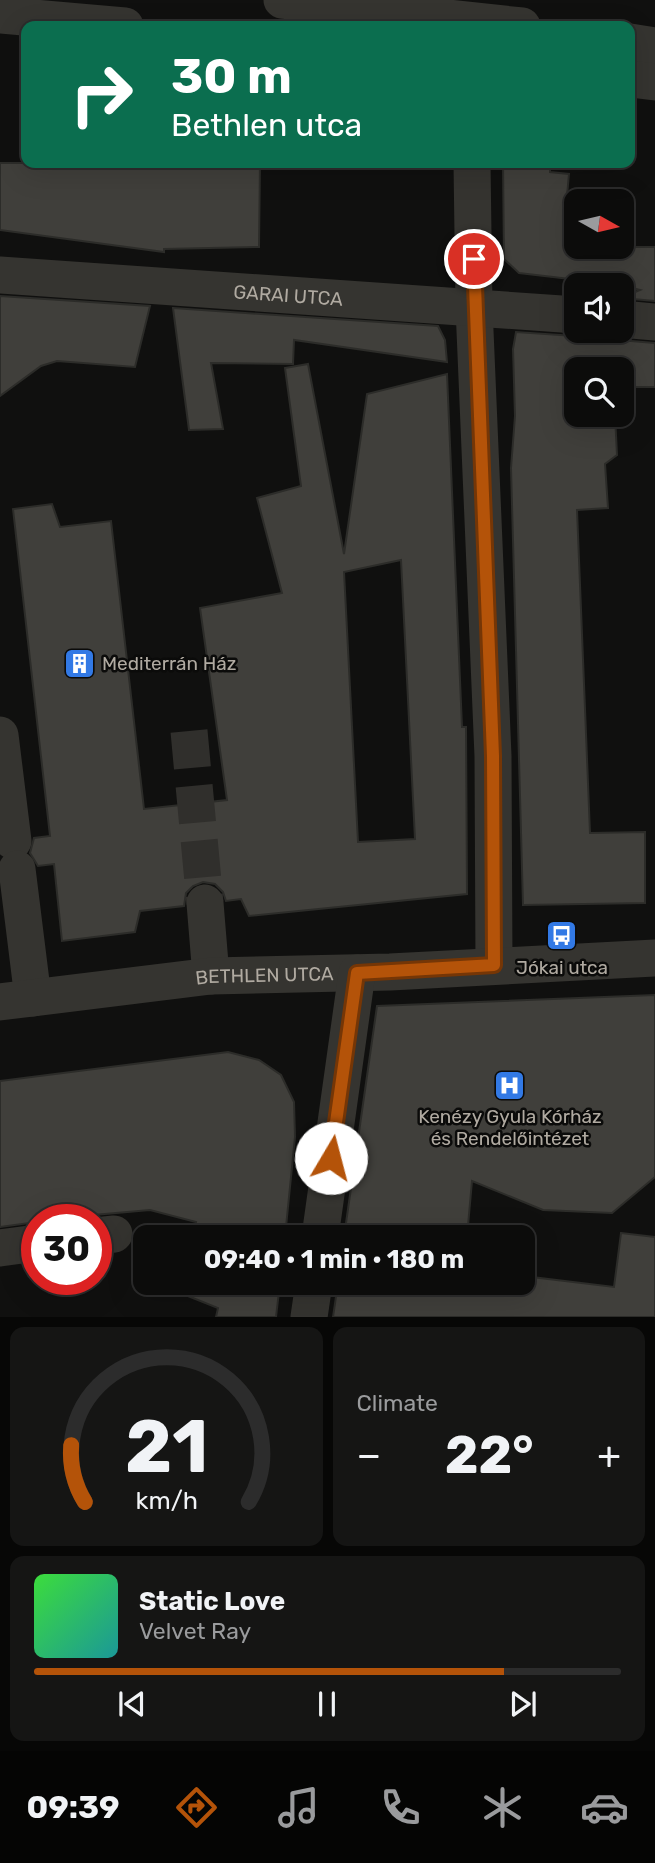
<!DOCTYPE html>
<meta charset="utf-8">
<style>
body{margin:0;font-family:Rubik,sans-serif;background:#151514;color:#f1f3f6;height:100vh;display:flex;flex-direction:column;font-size:26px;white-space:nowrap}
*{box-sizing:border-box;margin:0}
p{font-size:23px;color:#9a9b9d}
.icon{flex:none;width:38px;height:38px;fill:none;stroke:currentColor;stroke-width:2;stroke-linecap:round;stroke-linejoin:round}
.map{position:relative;height:1317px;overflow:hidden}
.drawer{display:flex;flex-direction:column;gap:10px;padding:10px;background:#070706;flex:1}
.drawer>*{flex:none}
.guide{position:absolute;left:21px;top:21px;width:614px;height:147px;border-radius:14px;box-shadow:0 7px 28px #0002,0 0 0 2px #2c2c2c;background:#0b6e4f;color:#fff;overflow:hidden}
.needle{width:46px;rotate:98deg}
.controls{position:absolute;left:564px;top:189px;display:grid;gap:14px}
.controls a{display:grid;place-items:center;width:70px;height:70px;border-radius:14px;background:#0c0c0b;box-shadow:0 7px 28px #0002,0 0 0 2px #2c2c2c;font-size:35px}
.speed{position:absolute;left:21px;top:1204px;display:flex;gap:14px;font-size:35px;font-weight:700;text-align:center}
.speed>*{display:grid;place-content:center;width:91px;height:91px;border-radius:50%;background:#0c0c0b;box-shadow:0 7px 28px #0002,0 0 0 2px #2c2c2c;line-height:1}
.speed .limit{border:10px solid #d22;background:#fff;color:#111}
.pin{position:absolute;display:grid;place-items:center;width:60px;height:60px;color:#fff;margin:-30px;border:4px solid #fff;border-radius:50%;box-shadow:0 2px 7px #0007}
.me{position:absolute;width:77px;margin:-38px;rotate:8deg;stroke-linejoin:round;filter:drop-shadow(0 0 5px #0008)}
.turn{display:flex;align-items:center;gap:24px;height:147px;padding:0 35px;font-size:32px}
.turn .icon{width:91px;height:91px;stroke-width:2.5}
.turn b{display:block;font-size:49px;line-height:60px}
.big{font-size:52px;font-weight:700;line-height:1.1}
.drawer .card{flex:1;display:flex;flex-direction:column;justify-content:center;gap:10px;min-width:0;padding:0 24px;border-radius:14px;background:#151514}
.drawer .dial{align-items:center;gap:0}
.dial svg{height:182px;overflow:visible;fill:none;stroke:#2c2c2c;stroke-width:7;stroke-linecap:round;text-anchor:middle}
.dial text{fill:#f1f3f6;stroke:none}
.song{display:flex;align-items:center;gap:21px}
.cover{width:84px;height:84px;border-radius:10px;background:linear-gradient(135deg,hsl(120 70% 55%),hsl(180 70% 35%))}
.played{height:7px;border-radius:4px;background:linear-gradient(90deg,#b45309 80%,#2c2c2c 80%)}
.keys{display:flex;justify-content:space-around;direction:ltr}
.heat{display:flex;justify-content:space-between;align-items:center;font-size:38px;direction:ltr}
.drawer .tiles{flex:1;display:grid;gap:10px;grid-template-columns:1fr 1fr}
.card:last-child{grid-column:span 2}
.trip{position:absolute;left:133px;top:1225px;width:402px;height:70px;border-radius:14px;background:#0c0c0b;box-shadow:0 7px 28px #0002,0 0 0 2px #2c2c2c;font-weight:700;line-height:70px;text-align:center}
.dock{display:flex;height:112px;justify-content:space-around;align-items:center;background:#050504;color:#9a9b9d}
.dock .icon{width:49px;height:49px}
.dock .current{color:#b45309}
.dock b{font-size:32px;color:#f1f3f6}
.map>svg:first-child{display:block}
.building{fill:#403f3b;stroke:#2c2c29;stroke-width:2;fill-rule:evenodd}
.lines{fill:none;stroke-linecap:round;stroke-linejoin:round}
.minor-tunnel{stroke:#302f2c;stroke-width:37;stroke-dasharray:37 18;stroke-linecap:butt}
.minor{stroke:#353430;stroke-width:37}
.route-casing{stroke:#753606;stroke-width:18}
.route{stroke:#b45309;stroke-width:12}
.labels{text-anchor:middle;stroke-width:5;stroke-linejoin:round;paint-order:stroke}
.street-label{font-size:19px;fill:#b0aaa1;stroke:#0b0b0a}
.poi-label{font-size:19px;fill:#b0aaa1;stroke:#0b0b0a}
</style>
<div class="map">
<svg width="655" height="1317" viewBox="0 0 655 1317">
<rect width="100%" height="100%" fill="#10100f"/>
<g class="building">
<path d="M 0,163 L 260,163 L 259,247 L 164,249 L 164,252 L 0,230 Z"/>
<path d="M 503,163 L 550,163 L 550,172 L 569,174 L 565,217 L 576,218 L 576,247 L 655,247 L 655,301 L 621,298 L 640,290 L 621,285 L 519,273 L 504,259 Z"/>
<path d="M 0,296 L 150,306 L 135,367 L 57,361 L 41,366 L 0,396 Z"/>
<path d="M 173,308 L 438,326 L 445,340 L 447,362 L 294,340 L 293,364 L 211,363 L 223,429 L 189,430 Z"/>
<path d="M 589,331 L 604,331 L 619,340 L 655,343 L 655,387 L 621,387 L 621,369 L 576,369 L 576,415 L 615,415 L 617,455 L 605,464 L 608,508 L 577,510 L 590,833 L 645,832 L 645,903 L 523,905 L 511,468 L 515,416 L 513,349 L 516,332 L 575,336 Z"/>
<path d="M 308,364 L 344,554 L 367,394 L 447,374 L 462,727 L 466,727 L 467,894 L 249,916 L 241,899 L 226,901 L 223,892 L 215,884 L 203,882 L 193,886 L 186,893 L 184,906 L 140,911 L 135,932 L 62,941 L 54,864 L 38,866 L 30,853 L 34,838 L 50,836 L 13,509 L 52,504 L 60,527 L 111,521 L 144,809 L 227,800 L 200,608 L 282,593 L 257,498 L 301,486 L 285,368 ZM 401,560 L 415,839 L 358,842 L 344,572 Z"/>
<path d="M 655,995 L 655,1177 L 612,1213 L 543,1210 L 472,1181 L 467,1237 L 344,1237 L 377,1006 Z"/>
<path d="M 228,1052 L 259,1060 L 281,1075 L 294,1102 L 295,1137 L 285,1237 L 194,1237 L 196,1222 L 150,1210 L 37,1220 L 37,1222 L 0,1227 L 0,1081 Z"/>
<path d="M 621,1233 L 655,1237 L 655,1317 L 333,1317 L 338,1283 L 523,1283 L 523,1276 L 614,1287 Z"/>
<path d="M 190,1283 L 280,1283 L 276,1317 L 216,1317 L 218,1308 L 188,1296 Z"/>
</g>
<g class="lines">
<path class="minor-tunnel" d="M 189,731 L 205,903"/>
<g class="minor">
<path d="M 282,0 L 522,26"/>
<path d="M 0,15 L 125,26"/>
<path d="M 630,42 L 655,46"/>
<path d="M 630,79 L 655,82"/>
<path d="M 472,163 L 474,307 L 493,756 L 494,965"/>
<path id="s1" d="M 0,275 L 576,315"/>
<path d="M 621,319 L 655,322"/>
<path d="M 0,735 L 13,841"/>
<path d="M 17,869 L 33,998"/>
<path d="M 205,903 L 211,976"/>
<path id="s2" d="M 0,1002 L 211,976 L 390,972 L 655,958"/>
<path d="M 96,1236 L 114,1234"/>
<path d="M 320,1237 L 357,973"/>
<path d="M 0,1248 L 37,1243"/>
<path d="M 309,1317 L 314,1283"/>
</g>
</g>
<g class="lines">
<defs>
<path id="route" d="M 331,1158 L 357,973 L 494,965 L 493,756 L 474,259"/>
</defs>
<use href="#route" class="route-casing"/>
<use href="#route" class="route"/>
</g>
<defs>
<symbol id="building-square" viewBox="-11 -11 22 22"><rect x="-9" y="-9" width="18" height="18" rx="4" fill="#3279e5" stroke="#0b0b0a"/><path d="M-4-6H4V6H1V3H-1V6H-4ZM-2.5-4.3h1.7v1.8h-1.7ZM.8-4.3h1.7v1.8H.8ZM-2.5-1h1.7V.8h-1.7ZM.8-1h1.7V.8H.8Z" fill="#fff"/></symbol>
<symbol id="bus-square" viewBox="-11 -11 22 22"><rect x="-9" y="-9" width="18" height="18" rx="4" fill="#3279e5" stroke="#0b0b0a"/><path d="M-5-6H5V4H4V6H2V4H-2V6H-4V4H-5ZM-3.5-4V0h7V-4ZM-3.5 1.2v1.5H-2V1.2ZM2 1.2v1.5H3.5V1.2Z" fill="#fff"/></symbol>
<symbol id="hospital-square" viewBox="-11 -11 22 22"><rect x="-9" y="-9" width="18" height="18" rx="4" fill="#3279e5" stroke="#0b0b0a"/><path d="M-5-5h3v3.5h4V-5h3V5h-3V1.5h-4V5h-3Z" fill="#fff"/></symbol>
</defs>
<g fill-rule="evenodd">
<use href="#building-square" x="62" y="646" width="35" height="35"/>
<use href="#bus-square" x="544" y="918" width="35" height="35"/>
<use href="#hospital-square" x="492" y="1068" width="35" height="35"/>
</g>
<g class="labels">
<g class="street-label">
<text dy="7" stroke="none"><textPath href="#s1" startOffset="289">GARAI UTCA</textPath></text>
<text dy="7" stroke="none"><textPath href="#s2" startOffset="266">BETHLEN UTCA</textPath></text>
</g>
<g class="poi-label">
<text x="102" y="670" text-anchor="start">Mediterrán Ház</text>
<text x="562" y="974">Jókai utca</text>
<text x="510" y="1123">Kenézy Gyula Kórház<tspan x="510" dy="22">és Rendelőintézet</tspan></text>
</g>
</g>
</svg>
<div class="controls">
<a><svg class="needle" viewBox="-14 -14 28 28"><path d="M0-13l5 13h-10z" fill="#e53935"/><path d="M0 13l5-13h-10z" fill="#9a9b9d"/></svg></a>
<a><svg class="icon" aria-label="sound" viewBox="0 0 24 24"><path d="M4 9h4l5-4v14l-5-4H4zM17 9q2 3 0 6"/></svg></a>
<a><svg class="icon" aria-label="search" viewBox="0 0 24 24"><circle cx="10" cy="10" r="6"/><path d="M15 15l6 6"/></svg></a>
</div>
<div class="speed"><div class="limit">30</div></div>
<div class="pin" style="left:474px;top:259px;background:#d93025"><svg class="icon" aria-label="arrive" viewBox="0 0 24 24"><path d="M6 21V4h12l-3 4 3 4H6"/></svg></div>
<svg class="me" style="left:331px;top:1158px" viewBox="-20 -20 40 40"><circle r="19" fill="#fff"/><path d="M0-13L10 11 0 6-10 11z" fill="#b45309"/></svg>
<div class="trip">09:40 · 1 min · 180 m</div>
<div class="guide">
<div class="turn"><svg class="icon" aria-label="right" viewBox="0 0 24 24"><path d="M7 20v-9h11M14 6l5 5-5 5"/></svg><div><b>30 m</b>Bethlen utca</div></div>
</div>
</div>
<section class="drawer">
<div class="tiles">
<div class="card dial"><svg viewBox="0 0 100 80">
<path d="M14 69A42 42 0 1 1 86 69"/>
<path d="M14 69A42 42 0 0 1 8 44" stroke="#b45309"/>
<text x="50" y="56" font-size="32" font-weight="700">21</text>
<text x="50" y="72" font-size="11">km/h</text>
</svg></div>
<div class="card"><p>Climate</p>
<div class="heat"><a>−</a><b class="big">22°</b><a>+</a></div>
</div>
<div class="card">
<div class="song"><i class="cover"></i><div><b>Static Love</b><p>Velvet Ray</p></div></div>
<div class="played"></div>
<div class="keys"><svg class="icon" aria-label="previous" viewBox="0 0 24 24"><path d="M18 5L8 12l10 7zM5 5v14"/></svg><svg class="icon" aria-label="pause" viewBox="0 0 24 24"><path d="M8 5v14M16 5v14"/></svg><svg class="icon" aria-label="next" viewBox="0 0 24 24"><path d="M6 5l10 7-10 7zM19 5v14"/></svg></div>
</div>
</div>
</section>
<nav class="dock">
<b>09:39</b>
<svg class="icon current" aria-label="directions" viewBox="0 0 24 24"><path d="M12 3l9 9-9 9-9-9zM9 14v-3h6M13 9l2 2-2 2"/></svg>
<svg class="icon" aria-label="music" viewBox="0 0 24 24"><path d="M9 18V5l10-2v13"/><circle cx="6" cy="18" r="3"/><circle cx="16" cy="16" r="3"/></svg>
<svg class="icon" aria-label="phone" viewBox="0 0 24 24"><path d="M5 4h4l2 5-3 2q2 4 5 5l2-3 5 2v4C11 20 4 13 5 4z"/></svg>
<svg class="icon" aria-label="climate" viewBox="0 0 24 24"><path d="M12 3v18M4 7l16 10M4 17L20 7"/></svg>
<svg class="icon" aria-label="car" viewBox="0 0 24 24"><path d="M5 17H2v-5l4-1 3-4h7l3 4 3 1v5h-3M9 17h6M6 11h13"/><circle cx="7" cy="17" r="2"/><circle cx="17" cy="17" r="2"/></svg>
</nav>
